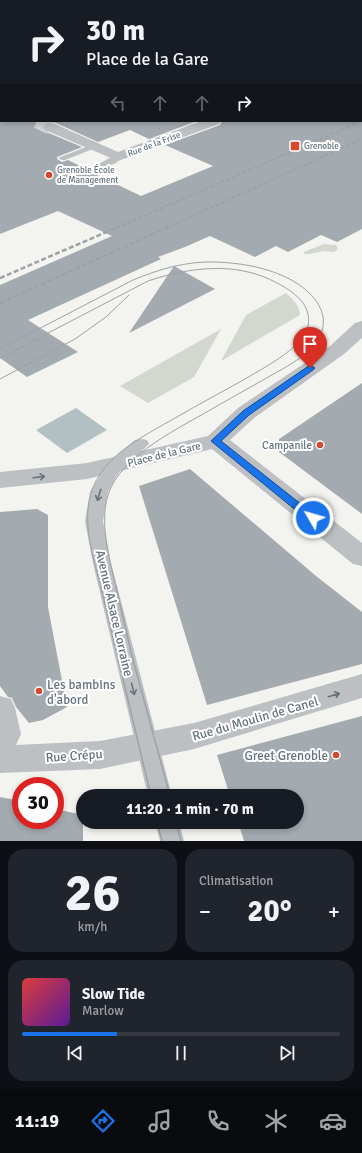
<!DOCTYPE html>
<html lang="fr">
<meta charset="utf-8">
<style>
body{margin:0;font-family:Signika,sans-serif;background:#20242c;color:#f1f3f6;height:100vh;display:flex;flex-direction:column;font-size:15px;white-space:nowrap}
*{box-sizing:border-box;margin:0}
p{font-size:13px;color:#9ea1a6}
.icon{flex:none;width:22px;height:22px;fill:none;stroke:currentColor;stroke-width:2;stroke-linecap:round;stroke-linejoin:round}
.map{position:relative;height:841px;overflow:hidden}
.drawer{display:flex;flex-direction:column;gap:8px;padding:8px;background:#0d0f14;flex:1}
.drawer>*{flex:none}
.banner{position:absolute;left:0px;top:0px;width:362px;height:122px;box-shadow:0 2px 6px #0003;background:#171b24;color:#f1f3f6;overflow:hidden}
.speed{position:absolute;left:12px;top:777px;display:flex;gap:8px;font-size:20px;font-weight:700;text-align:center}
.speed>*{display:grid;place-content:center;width:52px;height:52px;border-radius:50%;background:#171b24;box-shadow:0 2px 6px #0003;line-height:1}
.speed .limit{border:6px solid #d22;background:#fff;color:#111}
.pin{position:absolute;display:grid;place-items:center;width:34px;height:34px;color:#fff;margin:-41px -17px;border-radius:50% 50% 50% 0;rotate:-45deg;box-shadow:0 0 4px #0007}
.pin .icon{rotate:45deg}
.me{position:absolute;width:44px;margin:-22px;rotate:308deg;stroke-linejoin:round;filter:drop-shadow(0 0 3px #0008)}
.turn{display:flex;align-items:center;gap:14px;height:84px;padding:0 20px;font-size:18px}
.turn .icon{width:52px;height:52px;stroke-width:2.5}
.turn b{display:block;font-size:28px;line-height:34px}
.lanes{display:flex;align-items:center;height:38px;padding:0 20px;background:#0003;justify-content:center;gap:20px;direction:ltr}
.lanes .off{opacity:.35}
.big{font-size:30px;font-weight:700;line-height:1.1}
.drawer .card{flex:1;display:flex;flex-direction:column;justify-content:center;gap:6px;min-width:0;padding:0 14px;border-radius:16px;background:#20242c}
.drawer .dial{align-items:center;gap:0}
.dial b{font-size:52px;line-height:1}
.song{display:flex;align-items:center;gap:12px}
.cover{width:48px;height:48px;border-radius:6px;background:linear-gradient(135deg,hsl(0 70% 55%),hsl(270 70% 35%))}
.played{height:4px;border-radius:2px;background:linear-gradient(90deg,#1a73e8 30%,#363941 30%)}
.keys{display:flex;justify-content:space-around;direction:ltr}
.heat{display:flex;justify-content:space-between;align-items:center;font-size:22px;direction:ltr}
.drawer .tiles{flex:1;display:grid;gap:8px;grid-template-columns:1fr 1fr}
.card:last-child{grid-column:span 2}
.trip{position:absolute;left:76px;top:789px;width:228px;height:40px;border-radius:20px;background:#171b24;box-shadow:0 2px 6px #0003;font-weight:700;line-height:40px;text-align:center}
.dock{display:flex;height:64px;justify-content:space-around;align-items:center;background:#090b0e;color:#9ea1a6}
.dock .icon{width:28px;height:28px}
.dock .active{color:#1a73e8}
.dock b{font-size:18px;color:#f1f3f6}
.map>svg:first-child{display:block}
.green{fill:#d3d8cf}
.water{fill:#b3c0c3}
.building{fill:#a4abb0}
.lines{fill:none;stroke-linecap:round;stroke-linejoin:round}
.minor-tunnel{stroke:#cfd3d3;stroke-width:15;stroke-dasharray:15 8;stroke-linecap:butt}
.service{fill:#bcc0c3;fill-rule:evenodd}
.pedestrian{fill:#bcc0c3;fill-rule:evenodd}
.minor{fill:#bcc0c3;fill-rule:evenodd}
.tertiary{fill:#bcc0c3;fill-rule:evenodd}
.tram-far1{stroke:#9ca2a7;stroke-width:1}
.tram{stroke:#9ca2a7;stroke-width:1.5}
.rail-far1{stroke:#9ca2a7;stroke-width:2;stroke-dasharray:4 2;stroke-linecap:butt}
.rail{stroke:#9ca2a7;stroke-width:2.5;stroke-dasharray:5 2.5;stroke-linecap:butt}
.oneway{stroke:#64747e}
.route{fill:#1a73e8;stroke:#114b97}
.poi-dot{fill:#d54a2e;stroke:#fff;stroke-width:1.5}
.labels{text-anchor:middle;stroke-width:4;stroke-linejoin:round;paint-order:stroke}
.far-street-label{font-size:9px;fill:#64747e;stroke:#fff}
.far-poi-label{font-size:9px;fill:#64747e;stroke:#fff;text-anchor:start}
.poi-label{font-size:11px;fill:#64747e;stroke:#fff;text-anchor:end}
.street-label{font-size:11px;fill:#64747e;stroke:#fff}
.near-street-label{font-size:13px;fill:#64747e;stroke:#fff}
.near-poi-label{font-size:13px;fill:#64747e;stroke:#fff;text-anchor:start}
</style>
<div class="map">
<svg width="362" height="841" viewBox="0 0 362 841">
<rect width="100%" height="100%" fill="#f3f3ef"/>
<g class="green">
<path d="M 324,244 L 336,245 L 338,249 L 334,252 L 324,251 L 309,254 L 304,254 L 304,252 Z"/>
<path d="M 286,293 C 293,300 299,304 300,315 L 221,361 L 246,315 Z"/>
<path d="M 221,329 L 194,377 L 148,403 L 120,386 Z"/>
</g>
<path class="water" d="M 76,408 L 107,430 L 67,453 L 36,430 Z"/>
<g class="building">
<path d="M 0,121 L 197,121 L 149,139 L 130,130 L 98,142 L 56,123 L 50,122 L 44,123 L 42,128 L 44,131 L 82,147 L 57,157 L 57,159 L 62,162 L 68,160 L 86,169 L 85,172 L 89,174 L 95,174 L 141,196 L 213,166 L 165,145 L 220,125 L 222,121 L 362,121 L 362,229 L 337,242 L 321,235 L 288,252 L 276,246 L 255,257 L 210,236 L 185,247 L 158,257 L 161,259 L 28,320 L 78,352 L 27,377 L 0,358 L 0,285 L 112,236 L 58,211 L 0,234 Z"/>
<path d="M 174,266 L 215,289 L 129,333 Z"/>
<path d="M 362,383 L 362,514 L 279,452 L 279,439 Z"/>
<path d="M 190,469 L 316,576 L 362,612 L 362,664 L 207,705 L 139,486 Z"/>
<path d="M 37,509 L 48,515 L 48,607 L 67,707 L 43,720 L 29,723 L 16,707 L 12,698 L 8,697 L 0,686 L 0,512 Z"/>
<path d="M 362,716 L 362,841 L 244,841 L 238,822 L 297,822 L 297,796 L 230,796 L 217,755 Z"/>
<path d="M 0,797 L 21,801 L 21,820 L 55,820 L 55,809 L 83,815 L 83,841 L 0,841 Z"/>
</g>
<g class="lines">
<path class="minor-tunnel" d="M 37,121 L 50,127"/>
<g class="service">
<path d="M 339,0 L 348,0 L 349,1 L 340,1 Z"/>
<path d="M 91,145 L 94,145 L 98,147 L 65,160 L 62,160 L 58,158 Z"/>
<path d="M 115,155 L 118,155 L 122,157 L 116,163 L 93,173 L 90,173 L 86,171 Z"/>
</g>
<g class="pedestrian">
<path d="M 141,439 L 147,440 L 149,444 L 122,469 L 116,477 L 108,492 L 103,521 L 111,563 L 172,796 L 148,796 L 93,563 L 85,521 L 90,492 L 103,471 L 110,461 L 135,440 Z"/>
<path d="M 155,822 L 179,822 L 184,841 L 160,841 Z"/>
</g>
<g class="minor">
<path d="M 24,0 L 44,0 L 24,1 Z"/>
<path d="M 155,0 L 168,0 L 155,1 Z"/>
<path d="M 349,0 L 362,0 L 361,2 L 349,1 Z"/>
<path d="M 0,1 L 2,1 L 1,7 L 0,7 Z"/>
<rect x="0" y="101" width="1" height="8"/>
<path d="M 201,121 L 221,121 L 219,124 L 118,161 L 45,130 L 43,127 L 45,124 L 50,123 L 55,124 L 118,152 Z"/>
<path d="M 362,321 L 362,338 L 344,354 L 254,418 L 230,440 L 362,543 L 362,566 L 353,564 L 212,449 L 87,479 L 0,488 L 0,472 L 87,463 L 208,436 L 238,408 L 330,346 L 355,323 Z"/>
<path d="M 362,674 L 362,698 L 194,749 L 100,769 L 0,773 L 0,696 L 11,699 L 15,708 L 21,734 L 16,745 L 100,741 L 194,723 Z"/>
</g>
<path class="tertiary" d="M 52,0 L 64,0 L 52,1 Z"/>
<g class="tram-far1">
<path d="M 0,349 L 133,280 C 160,269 186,261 216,262 C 238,263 260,266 281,275 C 303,284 332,306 321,334 C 315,349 299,359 286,367 C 263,380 240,393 217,406 C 182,427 121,454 108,495 C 99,524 110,560 116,588"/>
<path d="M 0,358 L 148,281 C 190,267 237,261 277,283 C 287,288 296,294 303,303 C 310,313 311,326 303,337 C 289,355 265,367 245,379 C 222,392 199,404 177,417 C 142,437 96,458 89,502 C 84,531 94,560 101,588"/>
<path d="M 0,379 L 75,339 L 106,317 L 129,295"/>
</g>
<g class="tram">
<path d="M 101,587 L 151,796"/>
<path d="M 116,587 L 132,656 L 170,796"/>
<path d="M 157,822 L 162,841"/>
<path d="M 176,822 L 181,841"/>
</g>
<g class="rail-far1">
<path d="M 116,228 L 362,121"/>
<path d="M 166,228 L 362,139"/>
</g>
<g class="rail">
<path d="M 0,278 L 118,227"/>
<path d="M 0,303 L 168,227"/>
</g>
</g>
<defs><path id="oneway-shaft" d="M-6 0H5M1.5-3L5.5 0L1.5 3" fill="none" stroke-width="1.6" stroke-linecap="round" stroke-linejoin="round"/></defs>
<g class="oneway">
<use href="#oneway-shaft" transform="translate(39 477) rotate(-7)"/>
<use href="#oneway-shaft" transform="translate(99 495) rotate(107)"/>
<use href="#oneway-shaft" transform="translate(133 689) rotate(76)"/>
<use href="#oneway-shaft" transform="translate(334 695) rotate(-16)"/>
</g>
<path class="route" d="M 310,365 L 315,368 L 313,370 L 249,415 L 221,441 L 316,516 L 318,518 L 316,521 L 309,521 L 211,441 L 243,411 Z"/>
<g class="poi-dot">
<rect x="290" y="141" width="10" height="10" rx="2"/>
<circle cx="49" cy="175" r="4"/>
<circle cx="320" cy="445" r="4"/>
<circle cx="39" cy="691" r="4"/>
<circle cx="336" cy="755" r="4"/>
</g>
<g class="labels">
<g class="far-street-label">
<text transform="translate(154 144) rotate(-21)" y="3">Rue de la Frise</text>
</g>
<g class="far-poi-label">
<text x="304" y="149">Grenoble</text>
<text x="57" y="173">Grenoble École<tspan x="57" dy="10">de Management</tspan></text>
</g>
<g class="poi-label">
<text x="312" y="449">Campanile</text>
</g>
<g class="street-label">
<text transform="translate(164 454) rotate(-14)" y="4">Place de la Gare</text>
</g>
<g class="near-street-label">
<text transform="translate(115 613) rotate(77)" y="5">Avenue Alsace Lorraine</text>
<text transform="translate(255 718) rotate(-16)" y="5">Rue du Moulin de Canel</text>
<text transform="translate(74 755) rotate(-4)" y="5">Rue Crépu</text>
</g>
<g class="near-poi-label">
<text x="47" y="689">Les bambins<tspan x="47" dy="15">d'abord</tspan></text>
<text x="328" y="760" text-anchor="end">Greet Grenoble</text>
</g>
</g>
</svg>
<div class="speed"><div class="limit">30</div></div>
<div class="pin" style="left:310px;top:368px;background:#d93025"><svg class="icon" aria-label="arrive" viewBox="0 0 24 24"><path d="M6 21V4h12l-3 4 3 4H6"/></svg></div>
<svg class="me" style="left:313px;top:518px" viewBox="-20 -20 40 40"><circle r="17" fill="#1a73e8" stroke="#fff" stroke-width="3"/><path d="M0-11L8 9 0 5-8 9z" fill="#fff"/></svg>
<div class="trip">11:20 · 1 min · 70 m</div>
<div class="banner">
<div class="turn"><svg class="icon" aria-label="right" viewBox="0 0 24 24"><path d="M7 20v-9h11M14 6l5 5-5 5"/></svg><div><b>30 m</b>Place de la Gare</div></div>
<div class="lanes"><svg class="icon off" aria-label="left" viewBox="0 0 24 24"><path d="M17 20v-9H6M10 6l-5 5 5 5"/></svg><svg class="icon off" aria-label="ahead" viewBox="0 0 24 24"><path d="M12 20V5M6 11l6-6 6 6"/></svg><svg class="icon off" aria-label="ahead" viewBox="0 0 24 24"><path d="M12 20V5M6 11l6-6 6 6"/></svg><svg class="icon" aria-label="right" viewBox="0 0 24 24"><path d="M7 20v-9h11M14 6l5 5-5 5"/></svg></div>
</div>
</div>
<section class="drawer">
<div class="tiles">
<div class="card dial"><b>26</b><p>km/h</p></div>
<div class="card"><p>Climatisation</p>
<div class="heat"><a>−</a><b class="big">20°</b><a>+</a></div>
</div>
<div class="card">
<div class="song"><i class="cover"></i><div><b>Slow Tide</b><p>Marlow</p></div></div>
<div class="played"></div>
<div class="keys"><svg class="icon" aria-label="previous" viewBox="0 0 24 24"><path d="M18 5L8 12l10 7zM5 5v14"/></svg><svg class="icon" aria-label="pause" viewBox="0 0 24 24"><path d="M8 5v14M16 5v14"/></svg><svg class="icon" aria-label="next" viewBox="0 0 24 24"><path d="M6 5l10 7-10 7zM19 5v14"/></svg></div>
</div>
</div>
</section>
<nav class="dock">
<b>11:19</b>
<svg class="icon active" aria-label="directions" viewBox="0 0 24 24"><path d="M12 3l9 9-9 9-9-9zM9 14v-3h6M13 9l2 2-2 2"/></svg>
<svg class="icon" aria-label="music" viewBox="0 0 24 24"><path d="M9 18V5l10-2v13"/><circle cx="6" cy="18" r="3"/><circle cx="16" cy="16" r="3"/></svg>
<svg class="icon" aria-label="phone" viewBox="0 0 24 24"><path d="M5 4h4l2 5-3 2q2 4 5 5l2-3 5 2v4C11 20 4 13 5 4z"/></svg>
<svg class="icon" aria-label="climate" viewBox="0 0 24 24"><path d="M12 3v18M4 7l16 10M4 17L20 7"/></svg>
<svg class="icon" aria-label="car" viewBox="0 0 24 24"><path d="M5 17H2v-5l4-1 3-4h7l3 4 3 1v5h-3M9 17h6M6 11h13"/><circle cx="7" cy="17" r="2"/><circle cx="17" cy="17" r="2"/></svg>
</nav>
